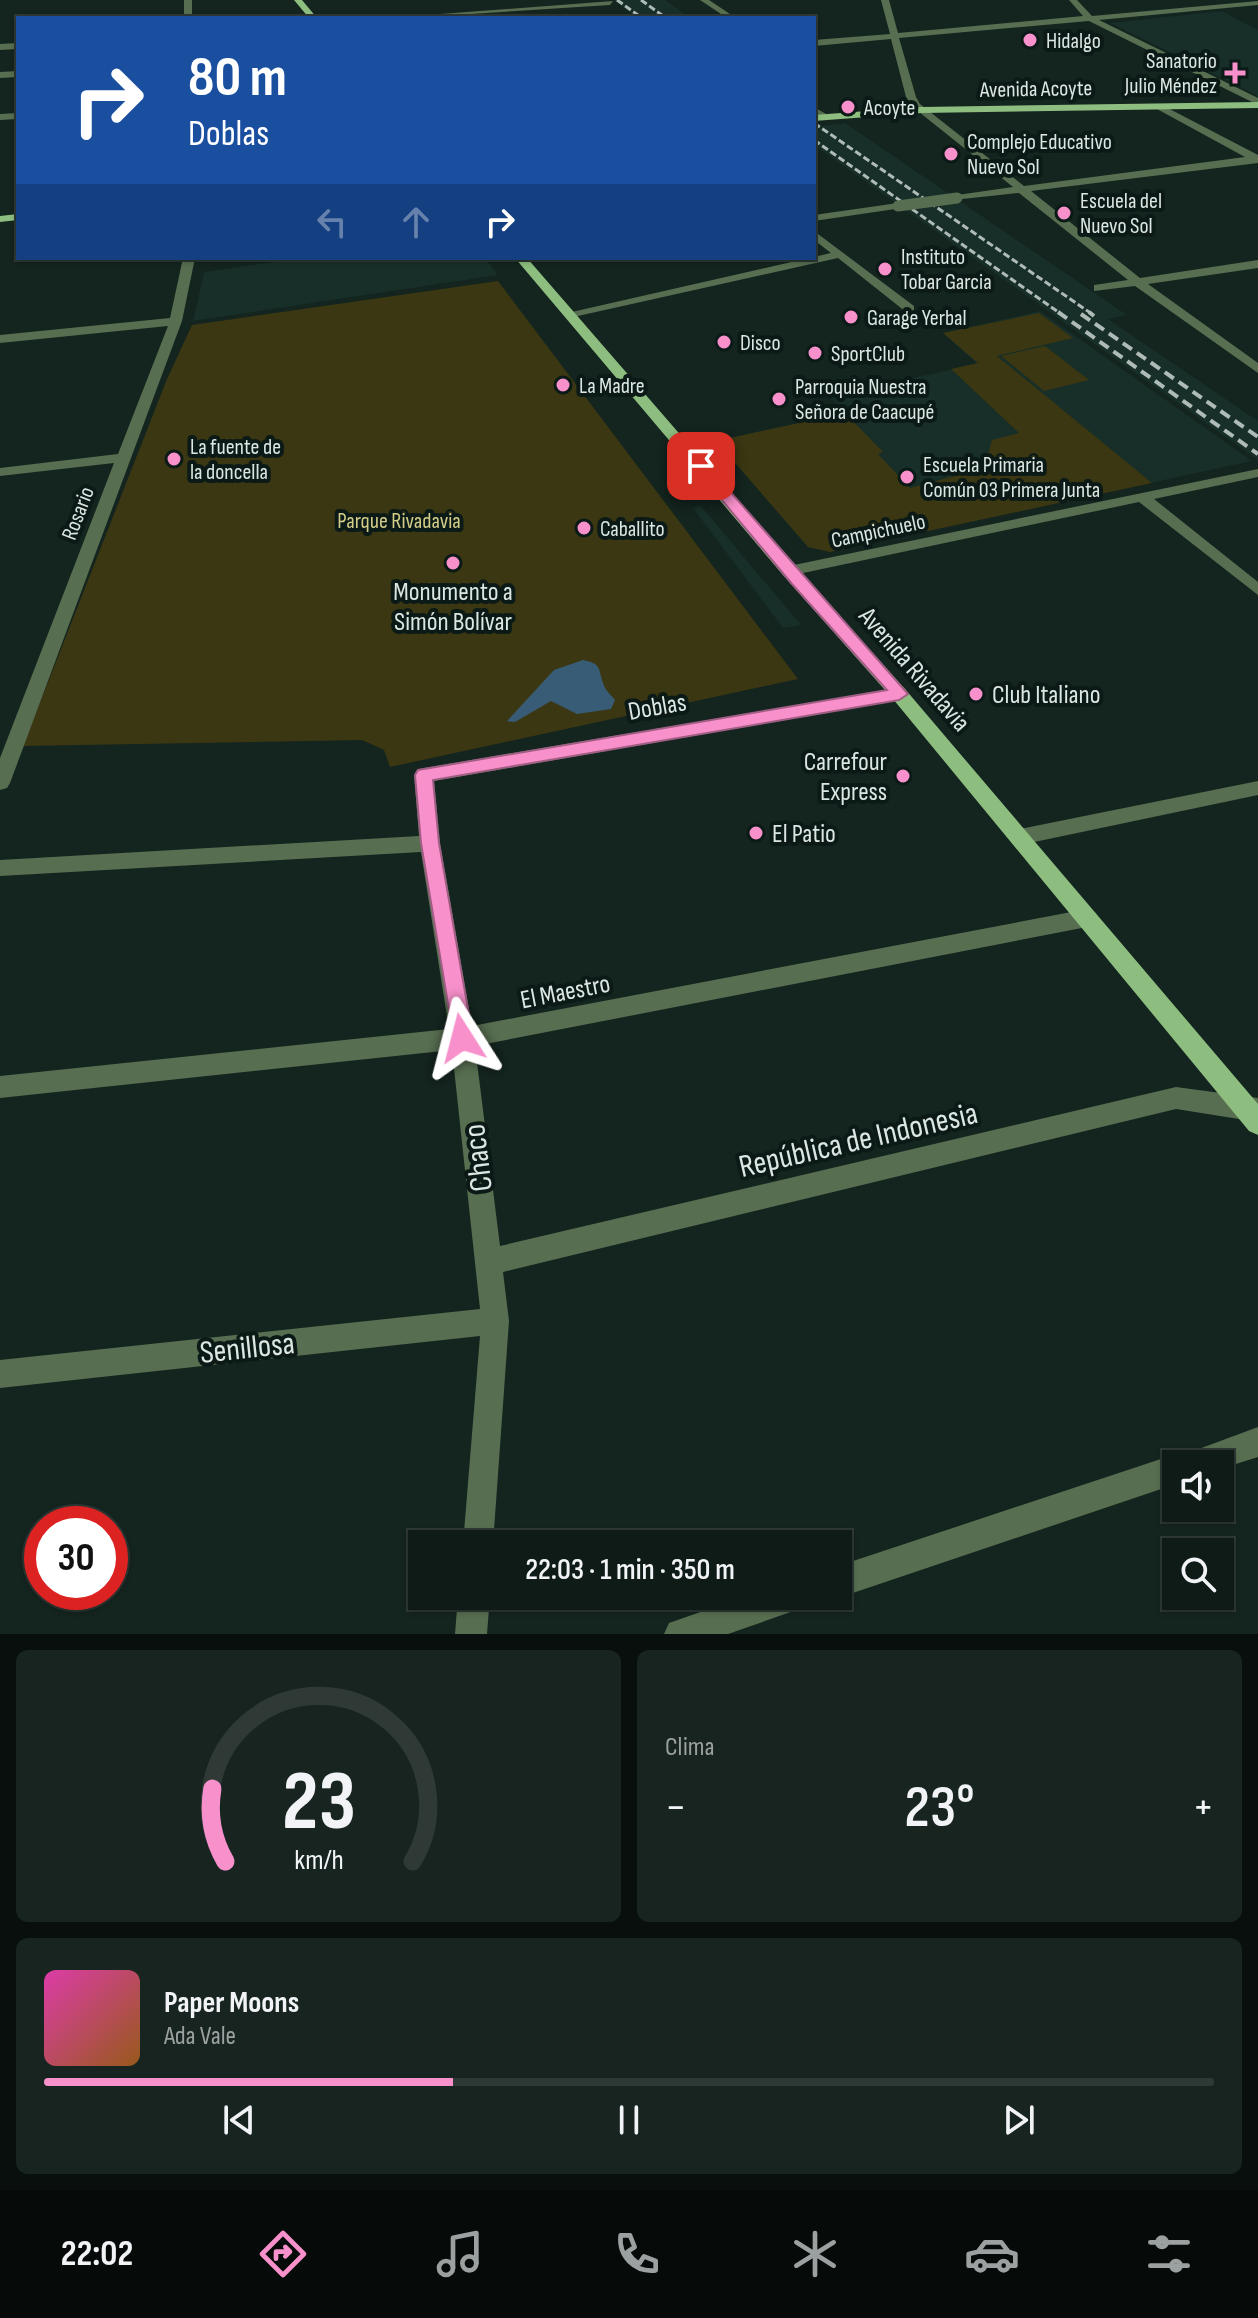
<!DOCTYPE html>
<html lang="es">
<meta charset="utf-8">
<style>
body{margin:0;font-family:"Sofia Sans Condensed",sans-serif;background:#182420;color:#f1f3f6;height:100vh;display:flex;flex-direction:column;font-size:30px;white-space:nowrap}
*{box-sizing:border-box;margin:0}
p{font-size:26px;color:#9ba1a1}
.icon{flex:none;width:44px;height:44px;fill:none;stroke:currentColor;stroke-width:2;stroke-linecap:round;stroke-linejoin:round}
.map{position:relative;height:1634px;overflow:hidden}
.sheet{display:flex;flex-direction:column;gap:16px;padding:16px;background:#080f0d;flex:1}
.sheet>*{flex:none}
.guide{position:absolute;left:16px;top:16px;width:800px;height:244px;border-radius:0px;box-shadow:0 2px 6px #0004,0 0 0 2px #2f3936;background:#1a4fa0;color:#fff;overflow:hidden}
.tools{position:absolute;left:1162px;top:1450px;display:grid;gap:16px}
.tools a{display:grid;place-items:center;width:72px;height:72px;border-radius:0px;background:#0f1b17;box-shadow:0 2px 6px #0004,0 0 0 2px #2f3936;font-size:40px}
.speed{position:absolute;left:24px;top:1506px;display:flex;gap:16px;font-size:40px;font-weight:700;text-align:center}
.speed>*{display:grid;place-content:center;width:104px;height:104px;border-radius:50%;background:#0f1b17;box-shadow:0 2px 6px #0004,0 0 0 2px #2f3936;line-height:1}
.speed .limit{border:12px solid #d22;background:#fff;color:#111}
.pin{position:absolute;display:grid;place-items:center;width:68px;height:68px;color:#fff;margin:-34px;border-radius:16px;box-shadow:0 4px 12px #0006}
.me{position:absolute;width:88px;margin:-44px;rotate:351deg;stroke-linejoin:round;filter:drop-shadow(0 0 6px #0008)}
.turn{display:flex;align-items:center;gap:28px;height:168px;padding:0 40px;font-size:36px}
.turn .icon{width:104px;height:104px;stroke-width:2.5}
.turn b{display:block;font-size:56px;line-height:68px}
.lanes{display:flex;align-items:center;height:76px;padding:0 40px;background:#0003;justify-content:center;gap:40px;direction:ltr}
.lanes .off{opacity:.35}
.big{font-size:60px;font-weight:600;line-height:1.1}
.sheet .card{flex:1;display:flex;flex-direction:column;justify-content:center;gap:12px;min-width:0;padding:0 28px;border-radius:12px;background:#182420}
.sheet .dial{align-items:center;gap:0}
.dial svg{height:208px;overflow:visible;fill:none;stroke:#2f3936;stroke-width:7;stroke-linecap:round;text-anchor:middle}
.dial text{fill:#f1f3f6;stroke:none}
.song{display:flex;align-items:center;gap:24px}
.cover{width:96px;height:96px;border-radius:12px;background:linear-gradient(135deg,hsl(320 70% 55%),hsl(30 70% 35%))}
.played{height:8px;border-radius:4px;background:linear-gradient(90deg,#f890cb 35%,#2f3936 35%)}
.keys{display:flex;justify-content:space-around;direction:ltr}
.heat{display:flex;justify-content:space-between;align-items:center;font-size:44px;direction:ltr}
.sheet .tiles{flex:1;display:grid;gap:16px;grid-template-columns:1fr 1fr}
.card:last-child{grid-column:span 2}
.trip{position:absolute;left:408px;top:1530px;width:444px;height:80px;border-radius:0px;background:#0f1b17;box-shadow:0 2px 6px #0004,0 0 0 2px #2f3936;font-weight:600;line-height:80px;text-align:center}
.dock{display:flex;height:128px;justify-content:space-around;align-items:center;background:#060b09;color:#9ba1a1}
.dock .icon{width:56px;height:56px}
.dock .on{color:#f890cb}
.dock b{font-size:36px;color:#f1f3f6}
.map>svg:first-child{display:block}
.built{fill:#172f28}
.green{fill:#3a3712}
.water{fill:#395c76}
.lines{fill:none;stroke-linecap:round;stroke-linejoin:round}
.minor{fill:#576e50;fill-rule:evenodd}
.major{fill:#8dbe7f;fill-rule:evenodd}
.rail-far1{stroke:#afbbb7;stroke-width:3;stroke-dasharray:7 3;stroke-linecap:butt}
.rail{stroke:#afbbb7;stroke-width:4;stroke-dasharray:11 6;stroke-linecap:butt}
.minor-bridge{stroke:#576e50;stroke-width:11}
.route{fill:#f890cb;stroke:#a15e84;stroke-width:2}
.poi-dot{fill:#f890cb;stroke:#0b1a16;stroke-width:3}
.labels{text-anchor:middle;stroke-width:8;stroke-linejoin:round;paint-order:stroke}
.far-poi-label{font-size:22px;fill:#dce6e3;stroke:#0b1a16;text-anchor:start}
.far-street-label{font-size:22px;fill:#dce6e3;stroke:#0b1a16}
.far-park-label{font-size:22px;fill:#d3cd88;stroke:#0b1a16}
.poi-label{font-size:26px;fill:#dce6e3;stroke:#0b1a16;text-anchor:start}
.street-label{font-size:26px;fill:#dce6e3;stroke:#0b1a16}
.near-street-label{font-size:32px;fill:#dce6e3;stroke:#0b1a16}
</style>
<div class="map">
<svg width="1258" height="1634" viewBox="0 0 1258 1634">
<rect width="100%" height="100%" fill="#14241f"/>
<g class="built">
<path d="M 613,0 L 665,0 L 690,18 L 638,18 Z"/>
<path d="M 1222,11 L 1258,30 L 1258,96 L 1110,23 Z"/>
<path d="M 845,123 L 1127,315 L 1108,319 L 1258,421 L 1258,460 L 814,145 L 814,127 Z"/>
<path d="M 302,258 L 485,258 L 498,275 L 193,321 L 204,272 Z"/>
<path d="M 1040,311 L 1252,461 L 830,552 L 808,547 L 716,441 L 845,413 L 830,396 L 977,364 L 943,333 Z"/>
<path d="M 701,505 L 701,506 L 801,625 L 783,628 L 693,508 Z"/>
</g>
<g class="green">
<path d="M 498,281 L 798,679 L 390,767 L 384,750 L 362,740 L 23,746 L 167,379 L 192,325 Z"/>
<path d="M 1039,313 L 1073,338 L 997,356 L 1152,483 L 830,552 L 808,547 L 716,441 L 845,413 L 883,452 L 878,454 L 910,488 L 984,468 L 992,440 L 1019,433 L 951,369 L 978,363 L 943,333 Z"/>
<path d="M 1045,346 L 1089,380 L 1044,391 L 1001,356 Z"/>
</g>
<path class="water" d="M 583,660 C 602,664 598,668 603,683 C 605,690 611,695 615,700 L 611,709 L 577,714 L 551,701 L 515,722 L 507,721 L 554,670 Z"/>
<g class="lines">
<g class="minor">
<rect x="184" y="0" width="8" height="18"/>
<path d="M 700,0 L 709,0 L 736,18 L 727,18 Z"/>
<path d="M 881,0 L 889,0 L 898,33 L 1083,16 L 1069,0 L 1077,0 L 1092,16 L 1258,1 L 1258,5 L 1099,20 L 1258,98 L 1258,105 L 1089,21 L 899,38 L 916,97 L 920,104 L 1024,186 L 1245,157 L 1157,109 L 1160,104 L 1258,155 L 1258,163 L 1031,191 L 1140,278 L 1258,260 L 1258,268 L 1148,284 L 1258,363 L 1258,373 L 1135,286 L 1094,291 L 1094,285 L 1128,280 L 1019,193 L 953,200 L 953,196 L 957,195 L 1013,187 L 914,108 L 906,97 L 891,39 L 814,46 L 814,40 L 890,34 Z"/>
<path d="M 613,1 L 610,5 L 409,18 L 413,16 Z"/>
<path d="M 18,43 L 18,49 L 0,50 L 0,44 Z"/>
<path d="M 18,71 L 18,77 L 0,78 L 0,72 Z"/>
<path d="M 814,107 L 826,114 L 826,118 L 814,114 Z"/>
<path d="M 18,113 L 18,119 L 0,120 L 0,114 Z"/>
<path d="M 898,203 L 903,206 L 902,208 L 814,221 L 814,215 Z"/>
<path d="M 814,231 L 914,306 L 914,312 L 906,312 L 838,258 L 569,318 L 563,314 L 831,253 L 814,240 Z"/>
<path d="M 183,258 L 195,258 L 182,321 L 10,783 L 7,788 L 0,790 L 0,758 L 114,463 L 0,476 L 0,468 L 118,454 L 168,326 L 0,343 L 0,335 L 170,318 Z"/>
<path d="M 519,258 L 545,258 L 539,261 L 519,262 Z"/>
<path d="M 1258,469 L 1258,477 L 1154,499 L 1258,582 L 1258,595 L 1139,502 L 789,576 L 781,571 L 789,566 Z"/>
<path d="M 899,688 L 905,689 L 908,694 L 905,699 L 434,781 L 440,843 L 472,1026 L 1087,909 L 1095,912 L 1098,918 L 1095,924 L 1087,927 L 475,1046 L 500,1246 L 1176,1087 L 1258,1098 L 1258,1122 L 1176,1109 L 503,1272 L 509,1321 L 493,1544 L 463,1544 L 480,1336 L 0,1388 L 0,1360 L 480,1309 L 452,1050 L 0,1098 L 0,1076 L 449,1029 L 421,852 L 0,876 L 0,860 L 419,836 L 414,775 L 417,770 L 424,768 Z"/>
<path d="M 1258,781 L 1258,795 L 1020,845 L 1013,843 L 1010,837 L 1013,831 L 1020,829 Z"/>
<path d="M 1258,1427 L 1258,1457 L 1220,1469 L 1220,1464 L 1176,1464 L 1176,1484 L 838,1598 L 834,1596 L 838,1596 L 838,1566 L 1176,1454 L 1180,1456 Z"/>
<path d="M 458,1596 L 490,1596 L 487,1634 L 455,1634 Z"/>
<path d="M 746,1596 L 810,1596 L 805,1607 L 728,1634 L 664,1634 L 669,1623 Z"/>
</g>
<g class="major">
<path d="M 294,0 L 302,0 L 317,18 L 309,18 Z"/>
<path d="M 1258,102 L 1258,108 L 921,113 L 814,121 L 814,115 L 921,107 Z"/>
<path d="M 18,214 L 18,220 L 0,222 L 0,216 Z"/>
<path d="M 515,258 L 527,258 L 795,567 L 905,689 L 1258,1104 L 1258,1135 L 1249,1131 L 893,699 L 783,575 Z"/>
</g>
<g class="rail-far1">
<path d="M 617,0 L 642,18"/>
<path d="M 641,0 L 666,18"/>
<path d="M 814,123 L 1092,314"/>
<path d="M 814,140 L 1061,314"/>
</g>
<g class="rail">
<path d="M 1058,312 L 1258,454"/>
<path d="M 1089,312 L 1094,316"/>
<path d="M 1081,314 L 1258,437"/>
</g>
<path class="minor-bridge" d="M 898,206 L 957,198"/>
</g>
<path class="route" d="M 696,463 L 705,463 L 908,694 L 899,700 L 433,780 L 439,843 L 473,1038 L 470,1045 L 462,1048 L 455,1045 L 421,843 L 415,775 L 418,770 L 887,690 L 792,584 L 696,469 Z"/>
<g class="poi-dot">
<circle cx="1030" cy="40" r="8"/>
<path d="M1231 61h8v8h8v8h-8v8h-8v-8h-8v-8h8z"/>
<circle cx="848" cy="107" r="8"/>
<circle cx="951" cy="154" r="8"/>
<circle cx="1064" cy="213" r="8"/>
<circle cx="885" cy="269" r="8"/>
<circle cx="851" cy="317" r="8"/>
<circle cx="724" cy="342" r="8"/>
<circle cx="815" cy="353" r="8"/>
<circle cx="563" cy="385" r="8"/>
<circle cx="779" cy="399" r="8"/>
<circle cx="174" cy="459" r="8"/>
<circle cx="907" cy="477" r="8"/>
<circle cx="584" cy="528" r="8"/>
<circle cx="453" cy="563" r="8"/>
<circle cx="976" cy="694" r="8"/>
<circle cx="903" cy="776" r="8"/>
<circle cx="756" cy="833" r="8"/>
</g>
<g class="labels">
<g class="far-poi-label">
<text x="1046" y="48">Hidalgo</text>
<text x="1217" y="68" text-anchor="end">Sanatorio<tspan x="1217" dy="25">Julio Méndez</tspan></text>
<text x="864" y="115">Acoyte</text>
<text x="967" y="149">Complejo Educativo<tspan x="967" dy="25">Nuevo Sol</tspan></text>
<text x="1080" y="208">Escuela del<tspan x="1080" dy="25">Nuevo Sol</tspan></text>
<text x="901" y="264">Instituto<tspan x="901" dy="25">Tobar Garcia</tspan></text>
<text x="867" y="325">Garage Yerbal</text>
<text x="740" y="350">Disco</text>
<text x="831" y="361">SportClub</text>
<text x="579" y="393">La Madre</text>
<text x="795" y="394">Parroquia Nuestra<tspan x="795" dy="25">Señora de Caacupé</tspan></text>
<text x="190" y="454">La fuente de<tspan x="190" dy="25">la doncella</tspan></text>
<text x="923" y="472">Escuela Primaria<tspan x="923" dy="25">Común 03 Primera Junta</tspan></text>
<text x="600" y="536">Caballito</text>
</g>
<g class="far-street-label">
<text transform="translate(1036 88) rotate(-1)" y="8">Avenida Acoyte</text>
<text transform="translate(77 513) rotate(-69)" y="8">Rosario</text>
<text transform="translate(878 530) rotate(-12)" y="8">Campichuelo</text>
</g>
<g class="far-park-label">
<text x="399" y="528">Parque Rivadavia</text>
</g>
<g class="poi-label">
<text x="453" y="600" text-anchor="middle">Monumento a<tspan x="453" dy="30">Simón Bolívar</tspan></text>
<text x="992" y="703">Club Italiano</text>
<text x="887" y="770" text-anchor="end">Carrefour<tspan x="887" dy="30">Express</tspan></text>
<text x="772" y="842">El Patio</text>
</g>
<g class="street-label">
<text transform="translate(915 669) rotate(49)" y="9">Avenida Rivadavia</text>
<text transform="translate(657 706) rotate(-10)" y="9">Doblas</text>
<text transform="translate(565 991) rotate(-11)" y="9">El Maestro</text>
</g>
<g class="near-street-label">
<text transform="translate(858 1139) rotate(-13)" y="11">República de Indonesia</text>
<text transform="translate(477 1158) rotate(-97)" y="11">Chaco</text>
<text transform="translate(247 1347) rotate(-6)" y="11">Senillosa</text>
</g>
</g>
</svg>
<div class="tools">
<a><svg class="icon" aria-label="sound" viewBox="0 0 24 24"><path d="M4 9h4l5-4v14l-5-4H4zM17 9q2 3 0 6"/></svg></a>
<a><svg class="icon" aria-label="search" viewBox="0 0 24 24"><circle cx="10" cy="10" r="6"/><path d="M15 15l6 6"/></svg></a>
</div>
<div class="speed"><div class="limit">30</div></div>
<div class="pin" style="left:701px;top:466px;background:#d93025"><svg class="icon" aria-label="arrive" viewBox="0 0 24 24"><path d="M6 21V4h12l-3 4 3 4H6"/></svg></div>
<svg class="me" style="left:462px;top:1038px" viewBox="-20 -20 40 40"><path d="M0-17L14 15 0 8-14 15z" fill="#f890cb" stroke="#fff" stroke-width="4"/></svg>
<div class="trip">22:03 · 1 min · 350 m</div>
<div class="guide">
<div class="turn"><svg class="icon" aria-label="right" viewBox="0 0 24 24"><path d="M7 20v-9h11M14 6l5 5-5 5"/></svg><div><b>80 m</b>Doblas</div></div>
<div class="lanes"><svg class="icon off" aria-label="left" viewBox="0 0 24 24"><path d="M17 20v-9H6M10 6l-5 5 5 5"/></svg><svg class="icon off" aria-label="ahead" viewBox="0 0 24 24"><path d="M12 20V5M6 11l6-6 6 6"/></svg><svg class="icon" aria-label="right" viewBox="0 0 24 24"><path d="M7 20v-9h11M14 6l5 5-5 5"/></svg></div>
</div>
</div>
<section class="sheet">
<div class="tiles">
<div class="card dial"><svg viewBox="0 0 100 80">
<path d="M14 69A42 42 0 1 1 86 69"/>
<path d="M14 69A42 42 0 0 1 9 41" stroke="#f890cb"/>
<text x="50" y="56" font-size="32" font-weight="700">23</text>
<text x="50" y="72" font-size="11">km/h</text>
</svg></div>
<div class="card"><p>Clima</p>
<div class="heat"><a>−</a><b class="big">23°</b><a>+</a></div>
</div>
<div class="card">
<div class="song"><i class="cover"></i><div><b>Paper Moons</b><p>Ada Vale</p></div></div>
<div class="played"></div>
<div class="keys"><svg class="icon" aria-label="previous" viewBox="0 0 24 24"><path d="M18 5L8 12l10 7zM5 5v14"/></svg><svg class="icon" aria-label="pause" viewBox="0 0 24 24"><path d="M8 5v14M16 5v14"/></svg><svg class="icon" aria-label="next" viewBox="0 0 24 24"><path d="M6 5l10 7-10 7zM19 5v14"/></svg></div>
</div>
</div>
</section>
<nav class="dock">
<b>22:02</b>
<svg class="icon on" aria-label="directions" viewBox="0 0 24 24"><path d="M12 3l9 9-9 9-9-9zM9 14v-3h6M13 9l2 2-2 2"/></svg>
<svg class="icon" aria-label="music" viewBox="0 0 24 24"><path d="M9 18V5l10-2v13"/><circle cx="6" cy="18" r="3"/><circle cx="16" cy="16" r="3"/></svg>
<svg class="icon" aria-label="phone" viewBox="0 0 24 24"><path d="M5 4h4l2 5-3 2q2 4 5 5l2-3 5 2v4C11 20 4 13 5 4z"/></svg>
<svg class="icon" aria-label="climate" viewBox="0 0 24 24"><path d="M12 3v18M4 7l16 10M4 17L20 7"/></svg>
<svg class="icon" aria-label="car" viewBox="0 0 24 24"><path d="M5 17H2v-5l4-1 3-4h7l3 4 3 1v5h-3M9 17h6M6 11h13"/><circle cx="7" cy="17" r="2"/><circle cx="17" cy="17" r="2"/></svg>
<svg class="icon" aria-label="filters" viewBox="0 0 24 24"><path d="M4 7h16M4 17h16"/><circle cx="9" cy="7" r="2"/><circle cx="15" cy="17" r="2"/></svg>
</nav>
